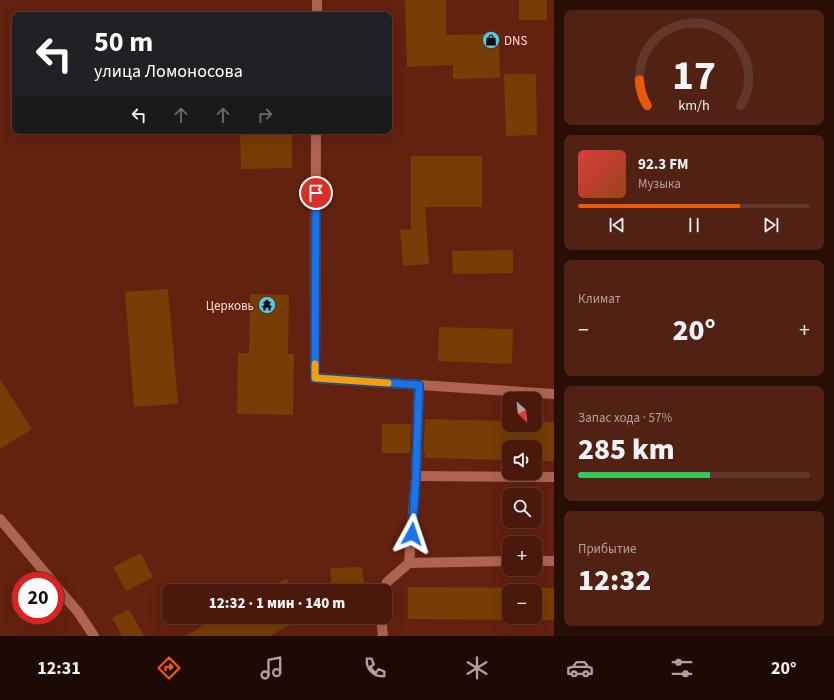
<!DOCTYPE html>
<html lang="ru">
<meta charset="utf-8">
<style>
body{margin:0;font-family:"Source Sans 3",sans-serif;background:#512214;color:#f1f3f6;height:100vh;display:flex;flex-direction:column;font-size:15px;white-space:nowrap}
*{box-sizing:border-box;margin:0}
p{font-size:13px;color:#b2a09d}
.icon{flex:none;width:22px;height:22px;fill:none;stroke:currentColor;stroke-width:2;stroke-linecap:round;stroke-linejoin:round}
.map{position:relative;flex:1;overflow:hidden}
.side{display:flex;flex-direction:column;gap:10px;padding:10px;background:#290e06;width:280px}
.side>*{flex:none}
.hud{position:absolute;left:12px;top:12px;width:380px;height:122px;border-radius:8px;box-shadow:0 4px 16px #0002,0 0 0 1px #61382c;background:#202124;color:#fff;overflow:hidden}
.needle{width:26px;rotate:153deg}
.tools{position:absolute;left:502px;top:392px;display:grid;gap:8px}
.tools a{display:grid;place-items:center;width:40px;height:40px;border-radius:8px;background:#4a190b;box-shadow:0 4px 16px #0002,0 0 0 1px #61382c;font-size:20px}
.speed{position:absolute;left:12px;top:572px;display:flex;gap:8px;font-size:20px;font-weight:700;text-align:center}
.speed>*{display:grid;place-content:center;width:52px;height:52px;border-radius:50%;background:#4a190b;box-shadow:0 4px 16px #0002,0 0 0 1px #61382c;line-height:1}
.speed .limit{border:6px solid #d22;background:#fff;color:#111}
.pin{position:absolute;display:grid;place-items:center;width:34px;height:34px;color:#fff;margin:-17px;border:2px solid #fff;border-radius:50%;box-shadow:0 1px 4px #0007}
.me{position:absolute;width:44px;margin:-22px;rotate:5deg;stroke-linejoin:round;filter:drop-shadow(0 0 3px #0008)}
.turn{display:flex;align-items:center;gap:14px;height:84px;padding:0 16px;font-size:18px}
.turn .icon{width:52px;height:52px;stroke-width:2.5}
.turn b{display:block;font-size:28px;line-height:34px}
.lanes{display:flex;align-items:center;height:38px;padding:0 16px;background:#0003;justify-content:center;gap:20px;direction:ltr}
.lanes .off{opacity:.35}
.big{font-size:30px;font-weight:800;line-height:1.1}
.side .widget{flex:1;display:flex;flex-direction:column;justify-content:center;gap:6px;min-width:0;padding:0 14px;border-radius:8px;background:#512214}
.side .dial{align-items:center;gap:0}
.dial svg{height:104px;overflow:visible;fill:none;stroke:#61382c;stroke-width:7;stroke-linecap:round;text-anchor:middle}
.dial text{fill:#f1f3f6;stroke:none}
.song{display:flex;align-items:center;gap:12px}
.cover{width:48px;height:48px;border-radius:6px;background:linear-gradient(135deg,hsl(0 70% 55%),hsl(20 70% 35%))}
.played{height:4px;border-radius:2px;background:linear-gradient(90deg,#ea580c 70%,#61382c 70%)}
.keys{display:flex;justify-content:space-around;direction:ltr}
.heat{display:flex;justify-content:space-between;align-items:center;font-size:22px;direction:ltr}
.charge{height:6px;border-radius:3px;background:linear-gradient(90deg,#34c759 57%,#61382c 0)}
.trip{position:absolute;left:162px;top:584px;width:230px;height:40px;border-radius:8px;background:#4a190b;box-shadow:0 4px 16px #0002,0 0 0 1px #61382c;font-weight:800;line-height:40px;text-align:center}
.tabs{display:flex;height:64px;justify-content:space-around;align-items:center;background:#1e0a04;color:#b2a09d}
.tabs .icon{width:28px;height:28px}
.tabs .selected{color:#ea580c}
.tabs b{font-size:18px;color:#f1f3f6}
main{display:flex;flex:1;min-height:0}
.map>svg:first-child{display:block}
.building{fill:#763d06;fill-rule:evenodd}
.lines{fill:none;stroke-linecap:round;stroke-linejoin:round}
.minor{stroke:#ae6450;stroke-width:10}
.route-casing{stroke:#114b97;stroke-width:10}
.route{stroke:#1a73e8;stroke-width:7}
.slow{stroke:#f59e0b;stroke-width:7}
.labels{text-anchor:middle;stroke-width:3;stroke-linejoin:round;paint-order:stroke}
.poi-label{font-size:13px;fill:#ffddd3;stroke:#63210f;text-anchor:start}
</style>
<main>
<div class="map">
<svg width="554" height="636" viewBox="0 0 554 636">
<rect width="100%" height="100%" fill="#63210f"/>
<g class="building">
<path d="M 405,0 L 446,0 L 446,35 L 499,34 L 500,78 L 453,79 L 453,65 L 407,67 Z"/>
<rect x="519" y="0" width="28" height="20"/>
<path d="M 504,74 L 536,74 L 537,135 L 506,136 Z"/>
<path d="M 240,131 L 292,131 L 292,168 L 241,169 Z"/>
<path d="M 411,156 L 482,156 L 482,207 L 425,207 L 429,264 L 403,266 L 400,230 L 411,229 Z"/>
<path d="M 513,250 L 513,273 L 453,274 L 452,251 Z"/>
<path d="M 168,289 L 178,404 L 134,407 L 125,292 Z"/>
<path d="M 250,294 L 289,295 L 288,354 L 294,354 L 293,415 L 237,414 L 238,353 L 249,353 Z"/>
<path d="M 439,327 L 513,329 L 512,364 L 438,361 Z"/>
<path d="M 0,379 L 32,429 L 0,449 Z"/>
<path d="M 425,419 L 509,421 L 509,425 L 535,425 L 535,422 L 554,422 L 554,461 L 535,461 L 535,447 L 509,447 L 509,460 L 425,458 L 425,453 L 423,453 Z"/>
<path d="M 382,424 L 411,424 L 410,453 L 382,453 Z"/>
<path d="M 141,553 L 153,577 L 126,591 L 113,567 Z"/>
<path d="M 362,567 L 365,591 L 332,591 L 330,568 Z"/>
<path d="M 286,579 L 292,591 L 265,591 Z"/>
<path d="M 408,587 L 554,588 L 554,620 L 408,619 ZM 509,591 L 535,591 L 535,617 L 509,617 Z"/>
<path d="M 129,609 L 144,636 L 122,636 L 112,618 Z"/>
<path d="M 219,617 L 304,617 L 270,636 L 185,636 Z"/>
<path d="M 335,617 L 368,617 L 369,620 L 335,623 Z"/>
</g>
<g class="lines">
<g class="minor">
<path d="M 317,15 L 317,0"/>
<path d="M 316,131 L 315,378 L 554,394"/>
<path d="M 416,476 L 554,477"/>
<path d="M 0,519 L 52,581"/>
<path d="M 535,561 L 554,561"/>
<path d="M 409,563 L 509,561"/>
<path d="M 55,585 L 78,612 L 94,636"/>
<path d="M 384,591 L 387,582 L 409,563 L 416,476 L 419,385"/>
<path d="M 381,617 L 383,636"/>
</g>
</g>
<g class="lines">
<defs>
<path id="route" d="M 316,193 L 315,378 L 419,385 L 416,476 L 412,534"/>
</defs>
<use href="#route" class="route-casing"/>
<use href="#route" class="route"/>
<path class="slow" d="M 315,364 L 315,378 L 388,383"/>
</g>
<defs>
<symbol id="shop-disc" viewBox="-11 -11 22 22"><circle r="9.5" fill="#58c9e4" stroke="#63210f"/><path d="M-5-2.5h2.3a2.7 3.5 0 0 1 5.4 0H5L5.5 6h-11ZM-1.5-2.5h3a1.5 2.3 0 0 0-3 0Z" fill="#111"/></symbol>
<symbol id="temple-disc" viewBox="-11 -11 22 22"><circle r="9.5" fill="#58c9e4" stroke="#63210f"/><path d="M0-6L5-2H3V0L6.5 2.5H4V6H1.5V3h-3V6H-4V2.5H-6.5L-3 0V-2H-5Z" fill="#111"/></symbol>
</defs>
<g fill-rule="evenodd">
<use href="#shop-disc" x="481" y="30" width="20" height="20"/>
<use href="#temple-disc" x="257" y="295" width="20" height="20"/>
</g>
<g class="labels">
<g class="poi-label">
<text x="504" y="45">DNS</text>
<text x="254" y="310" text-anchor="end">Церковь</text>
</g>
</g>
</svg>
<div class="tools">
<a><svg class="needle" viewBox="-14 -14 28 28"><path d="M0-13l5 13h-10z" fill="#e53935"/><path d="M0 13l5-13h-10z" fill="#b2a09d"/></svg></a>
<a><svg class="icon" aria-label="sound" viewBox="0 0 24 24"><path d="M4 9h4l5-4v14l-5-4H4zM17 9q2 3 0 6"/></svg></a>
<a><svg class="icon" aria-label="search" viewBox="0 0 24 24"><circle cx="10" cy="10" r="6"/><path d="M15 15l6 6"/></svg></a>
<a>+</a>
<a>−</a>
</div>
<div class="speed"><div class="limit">20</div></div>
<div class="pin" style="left:316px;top:193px;background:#d93025"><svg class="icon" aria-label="arrive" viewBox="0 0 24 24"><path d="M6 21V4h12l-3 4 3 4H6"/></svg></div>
<svg class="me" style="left:412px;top:534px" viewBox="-20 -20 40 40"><path d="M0-17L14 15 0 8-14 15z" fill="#1a73e8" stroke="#fff" stroke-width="4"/></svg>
<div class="trip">12:32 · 1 мин · 140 m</div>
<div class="hud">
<div class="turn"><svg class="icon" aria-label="left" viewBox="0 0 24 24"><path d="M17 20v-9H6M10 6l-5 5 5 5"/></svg><div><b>50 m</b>улица Ломоносова</div></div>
<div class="lanes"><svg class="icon" aria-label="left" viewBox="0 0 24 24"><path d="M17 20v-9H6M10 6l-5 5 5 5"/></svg><svg class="icon off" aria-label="ahead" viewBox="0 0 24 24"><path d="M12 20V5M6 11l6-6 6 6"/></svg><svg class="icon off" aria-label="ahead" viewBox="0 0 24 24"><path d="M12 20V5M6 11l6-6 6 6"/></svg><svg class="icon off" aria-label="right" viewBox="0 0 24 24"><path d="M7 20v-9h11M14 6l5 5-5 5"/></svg></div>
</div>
</div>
<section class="side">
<div class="widget dial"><svg viewBox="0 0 100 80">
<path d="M14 69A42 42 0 1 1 86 69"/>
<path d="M14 69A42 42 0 0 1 8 49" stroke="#ea580c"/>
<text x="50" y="56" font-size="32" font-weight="700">17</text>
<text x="50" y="72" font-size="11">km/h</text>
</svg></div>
<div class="widget">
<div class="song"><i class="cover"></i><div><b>92.3 FM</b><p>Музыка</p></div></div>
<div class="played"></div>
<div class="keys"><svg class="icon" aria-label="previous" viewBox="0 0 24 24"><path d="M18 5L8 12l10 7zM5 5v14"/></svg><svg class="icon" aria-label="pause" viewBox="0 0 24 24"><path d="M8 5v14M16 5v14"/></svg><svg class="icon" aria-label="next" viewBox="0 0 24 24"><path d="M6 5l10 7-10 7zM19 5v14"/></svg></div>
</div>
<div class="widget"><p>Климат</p>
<div class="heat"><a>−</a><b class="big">20°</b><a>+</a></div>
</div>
<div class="widget"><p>Запас хода · 57%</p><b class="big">285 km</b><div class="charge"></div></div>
<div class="widget"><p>Прибытие</p><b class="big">12:32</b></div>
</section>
</main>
<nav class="tabs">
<b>12:31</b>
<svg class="icon selected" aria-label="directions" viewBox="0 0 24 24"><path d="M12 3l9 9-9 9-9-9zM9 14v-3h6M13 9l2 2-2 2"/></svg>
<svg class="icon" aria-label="music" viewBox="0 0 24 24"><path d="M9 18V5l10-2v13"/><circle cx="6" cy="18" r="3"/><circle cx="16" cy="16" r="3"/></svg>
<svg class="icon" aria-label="phone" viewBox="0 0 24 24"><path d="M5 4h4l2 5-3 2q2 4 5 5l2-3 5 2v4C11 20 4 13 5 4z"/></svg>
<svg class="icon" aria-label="climate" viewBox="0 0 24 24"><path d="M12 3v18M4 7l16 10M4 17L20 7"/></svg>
<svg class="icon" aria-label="car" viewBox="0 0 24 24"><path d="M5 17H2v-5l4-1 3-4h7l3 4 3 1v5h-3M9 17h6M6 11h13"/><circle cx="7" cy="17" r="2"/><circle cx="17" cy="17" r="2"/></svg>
<svg class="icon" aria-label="filters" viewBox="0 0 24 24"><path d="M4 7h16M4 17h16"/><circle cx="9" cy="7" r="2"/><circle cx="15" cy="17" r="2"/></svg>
<b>20°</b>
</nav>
